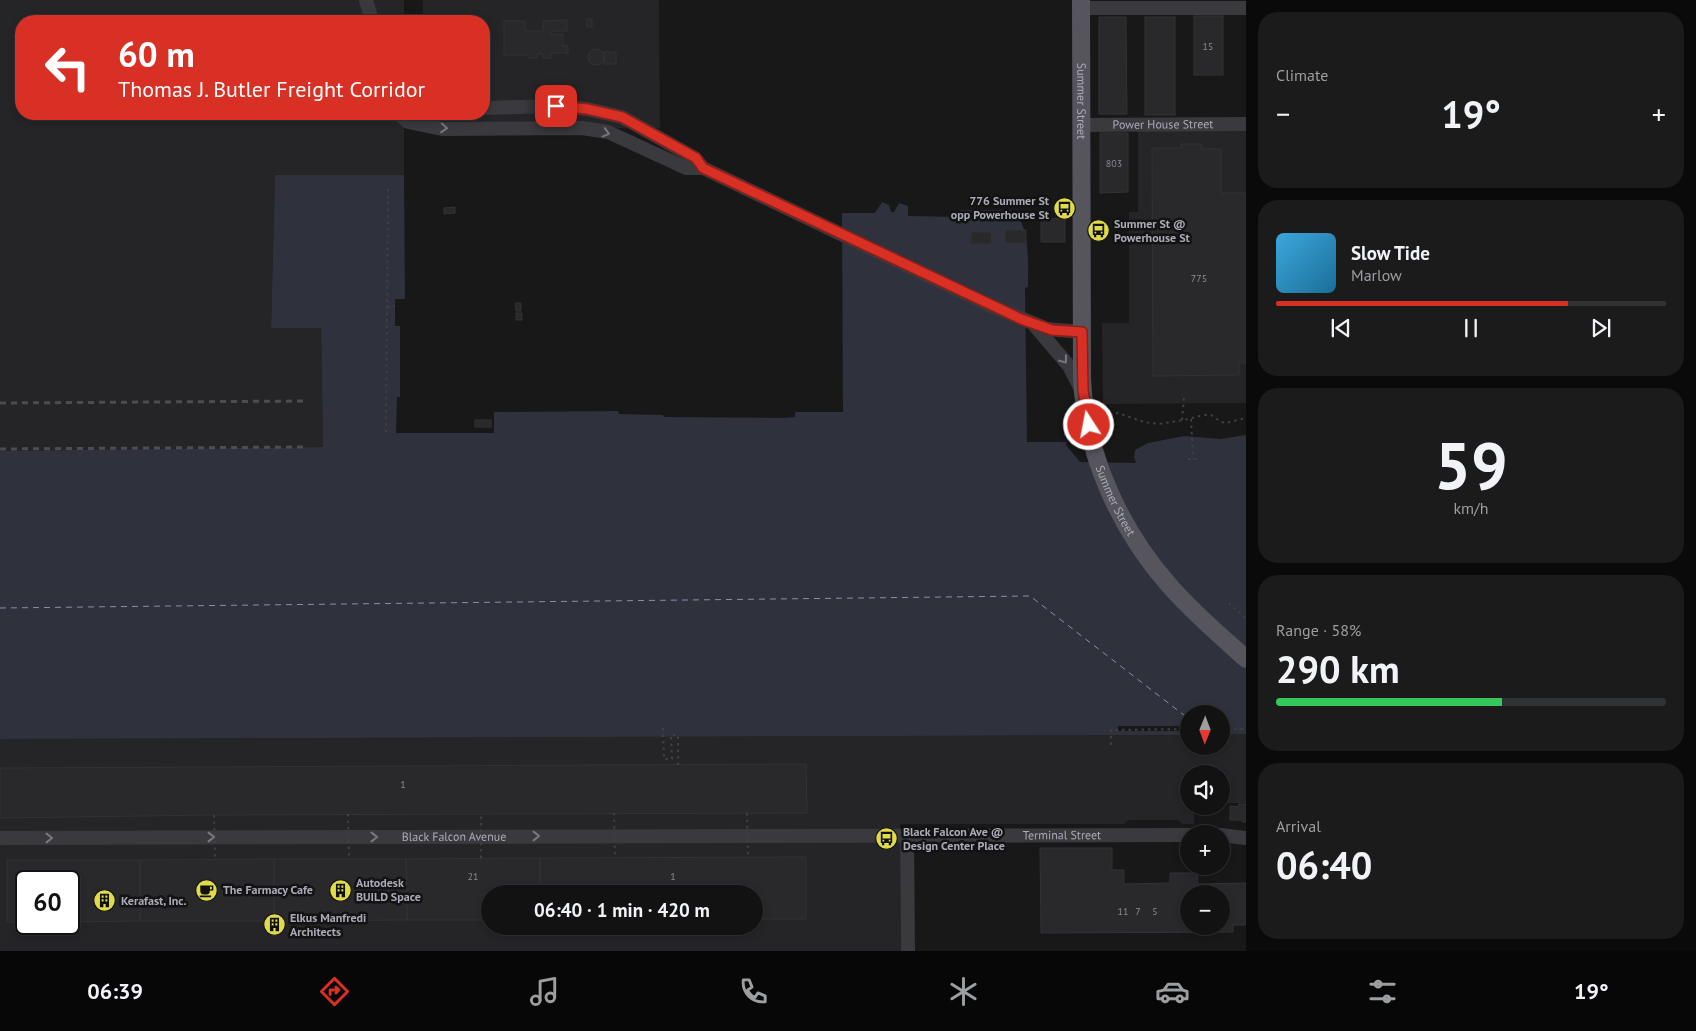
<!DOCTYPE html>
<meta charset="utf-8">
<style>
body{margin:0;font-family:"PT Sans",sans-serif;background:#1b1b1c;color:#f1f3f6;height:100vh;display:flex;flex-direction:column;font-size:19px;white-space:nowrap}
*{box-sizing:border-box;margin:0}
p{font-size:16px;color:#9c9ea0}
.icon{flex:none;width:28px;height:28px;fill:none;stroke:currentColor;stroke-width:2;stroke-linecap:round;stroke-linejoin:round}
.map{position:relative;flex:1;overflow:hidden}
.panel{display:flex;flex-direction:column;gap:12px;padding:12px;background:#0a0a0a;width:450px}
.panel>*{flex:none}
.guide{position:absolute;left:15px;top:15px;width:475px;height:105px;border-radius:20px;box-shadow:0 2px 8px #0003,0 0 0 1px #313233;background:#d93025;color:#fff;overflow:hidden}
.needle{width:32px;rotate:181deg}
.buttons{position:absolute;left:1180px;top:705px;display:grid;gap:10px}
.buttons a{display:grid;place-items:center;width:50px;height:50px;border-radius:50%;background:#121213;box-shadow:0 2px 8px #0003,0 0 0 1px #313233;font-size:25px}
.speed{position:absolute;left:15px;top:870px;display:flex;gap:10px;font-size:25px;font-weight:700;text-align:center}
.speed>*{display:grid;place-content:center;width:65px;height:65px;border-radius:50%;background:#121213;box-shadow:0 2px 8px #0003,0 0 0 1px #313233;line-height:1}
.speed .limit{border:2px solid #111;border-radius:8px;background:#fff;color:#111}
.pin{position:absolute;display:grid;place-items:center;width:42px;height:42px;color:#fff;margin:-21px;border-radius:10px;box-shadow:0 2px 8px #0006}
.me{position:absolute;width:55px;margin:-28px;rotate:349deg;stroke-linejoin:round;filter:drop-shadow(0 0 4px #0008)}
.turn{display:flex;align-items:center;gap:18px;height:105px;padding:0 20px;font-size:22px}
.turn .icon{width:65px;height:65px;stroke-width:2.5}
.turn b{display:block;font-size:35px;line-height:42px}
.big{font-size:38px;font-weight:600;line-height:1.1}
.panel .card{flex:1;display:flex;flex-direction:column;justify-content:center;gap:8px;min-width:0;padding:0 18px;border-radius:20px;background:#1b1b1c}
.panel .dial{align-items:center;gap:0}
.dial b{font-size:65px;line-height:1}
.song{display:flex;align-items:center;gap:15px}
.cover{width:60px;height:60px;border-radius:8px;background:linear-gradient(135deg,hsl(200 70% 55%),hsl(200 70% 35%))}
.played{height:5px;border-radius:2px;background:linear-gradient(90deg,#d93025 75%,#313233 75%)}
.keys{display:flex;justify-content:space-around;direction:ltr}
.heat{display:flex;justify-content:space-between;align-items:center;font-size:28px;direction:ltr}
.charge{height:8px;border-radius:4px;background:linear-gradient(90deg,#34c759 58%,#313233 0)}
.trip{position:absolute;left:481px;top:885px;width:282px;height:50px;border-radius:25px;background:#121213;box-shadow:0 2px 8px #0003,0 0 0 1px #313233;font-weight:600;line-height:50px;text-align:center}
.menu{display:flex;height:80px;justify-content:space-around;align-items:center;background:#070708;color:#9c9ea0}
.menu .icon{width:35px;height:35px}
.menu .current{color:#d93025}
.menu b{font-size:22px;color:#f1f3f6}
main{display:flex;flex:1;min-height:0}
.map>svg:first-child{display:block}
.built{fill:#252426;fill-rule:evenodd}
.water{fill:#2f323c}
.pier{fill:#181819}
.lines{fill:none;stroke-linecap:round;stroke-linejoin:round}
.ferry{stroke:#868faf;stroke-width:1;stroke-dasharray:6 5;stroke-linecap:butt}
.building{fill:#29282a;stroke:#333235;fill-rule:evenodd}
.minor-tunnel{stroke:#353539;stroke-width:14;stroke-dasharray:14 7;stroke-linecap:butt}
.path{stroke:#3f3f45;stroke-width:2;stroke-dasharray:2.5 4;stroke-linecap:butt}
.minor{stroke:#3a393e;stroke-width:14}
.major{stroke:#56555d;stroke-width:18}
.rail{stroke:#4d4c53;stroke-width:3;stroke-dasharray:6 5;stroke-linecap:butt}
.path-bridge{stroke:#3f3f45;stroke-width:2;stroke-dasharray:2.5 4;stroke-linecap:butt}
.oneway{stroke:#787881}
.route-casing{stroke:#8d1f18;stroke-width:12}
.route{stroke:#d93025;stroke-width:9}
.labels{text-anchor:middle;stroke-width:5;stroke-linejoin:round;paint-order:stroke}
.number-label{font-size:10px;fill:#8a8a94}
.street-label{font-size:12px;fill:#ababb8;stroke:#131314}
.poi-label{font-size:12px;font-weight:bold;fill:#ababb8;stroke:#131314;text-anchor:start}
</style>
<main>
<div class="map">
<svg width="1246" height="951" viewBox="0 0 1246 951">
<rect width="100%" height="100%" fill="#181819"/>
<g class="built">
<path d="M 0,0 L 404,0 L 404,21 L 21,21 L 21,114 L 404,114 L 404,175 L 275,175 L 271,327 L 321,328 L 323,447 L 0,451 Z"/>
<path d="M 423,0 L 659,0 L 660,128 L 423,129 L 423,114 L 484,114 L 484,21 L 423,21 Z"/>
<path d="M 1138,130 L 1246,131 L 1246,403 L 1103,404 L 1102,323 L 1129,323 L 1129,212 L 1138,212 Z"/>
<path d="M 1221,734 L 1246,734 L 1246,803 L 1221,803 L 1221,774 L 1189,774 L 1189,806 L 1207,806 L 1194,807 L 1194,824 L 1183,824 L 1178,820 L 1129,820 L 1124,824 L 900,824 L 901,951 L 0,951 L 0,739 L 1189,735 L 1189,746 L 1221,746 ZM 26,881 L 69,881 L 69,924 L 26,924 ZM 490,894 L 755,894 L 755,926 L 490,926 Z"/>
</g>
<path class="water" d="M 275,175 L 404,175 L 405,299 L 395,299 L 395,326 L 400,326 L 400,397 L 397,397 L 396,433 L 494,433 L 494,412 L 618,411 L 619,414 L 663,415 L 664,417 L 782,418 L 795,417 L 795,412 L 843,412 L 842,213 L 875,213 L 882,202 L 889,205 L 891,212 L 894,212 L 899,203 L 908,206 L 908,216 L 960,217 L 960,210 L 1010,210 C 1031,219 1028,268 1028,287 L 1025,288 L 1027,442 L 1066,442 L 1066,445 L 1080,462 L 1136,463 L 1134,457 L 1135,450 L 1148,443 L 1184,436 L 1221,439 L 1246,435 L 1246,734 L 1221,734 L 1221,714 L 1189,714 L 1189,735 L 0,739 L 0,451 L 323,447 L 321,328 L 271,328 Z"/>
<rect class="pier" x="1118" y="726" width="71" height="5"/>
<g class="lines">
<path class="ferry" d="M 0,608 L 1030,596 L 1189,719"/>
</g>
<g class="building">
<rect x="1194" y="16" width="29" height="59"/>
<path d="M 1099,17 L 1126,17 L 1127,114 L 1099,114 Z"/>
<rect x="1145" y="17" width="30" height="98"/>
<rect x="587" y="19" width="5" height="8"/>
<path d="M 567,20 L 567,31 L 551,31 L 551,35 L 563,34 L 563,46 L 568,46 L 568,53 L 551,53 L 551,58 L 543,58 L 543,54 L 538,54 L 538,58 L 528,58 L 528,55 L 504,55 L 504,21 L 525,21 L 525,31 L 543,31 L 543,21 Z"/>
<circle cx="596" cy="57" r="8"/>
<rect x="604" y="52" width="12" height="12"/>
<path d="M 1100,133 L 1128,133 L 1128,192 L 1100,193 Z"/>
<path d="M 1181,144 L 1201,144 L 1201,149 L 1221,149 L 1221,193 L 1246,193 L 1246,363 L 1239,363 L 1239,375 L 1153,376 L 1152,148 L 1182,148 Z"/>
<path d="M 455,207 L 455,213 L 444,214 L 444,208 Z"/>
<path d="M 1065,218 L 1065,242 L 1041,242 L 1041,219 Z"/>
<rect x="1005" y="230" width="21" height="13"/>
<path d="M 971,232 L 991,232 L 992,244 L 971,244 Z"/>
<path d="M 515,303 L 521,303 L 521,311 L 516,311 Z"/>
<rect x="516" y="313" width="6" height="7"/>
<rect x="475" y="420" width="16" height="7"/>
<path d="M 806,764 L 807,813 L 214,815 L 0,818 L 0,768 Z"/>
<path d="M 1239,804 L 1246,804 L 1246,822 L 1242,822 L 1242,820 L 1230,820 L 1230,806 L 1239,807 Z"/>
<path d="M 1040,848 L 1112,848 L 1112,870 L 1124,870 L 1124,884 L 1170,883 L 1170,873 L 1197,873 L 1198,884 L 1246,883 L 1246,925 L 1233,925 L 1233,932 L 1041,933 ZM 1189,894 L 1221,894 L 1221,926 L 1189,926 Z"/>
<path d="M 806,857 L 806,919 L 755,919 L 755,894 L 540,894 L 540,858 Z"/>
<path d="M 540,858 L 540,894 L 490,894 L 490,920 L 407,920 L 406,859 Z"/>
<path d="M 274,859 L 406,859 L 407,920 L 274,921 Z"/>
<path d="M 274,859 L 274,921 L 140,921 L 140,860 Z"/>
<path d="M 7,860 L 140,860 L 140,921 L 69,922 L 69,881 L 26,881 L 26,922 L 7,922 Z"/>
<path d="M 274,921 L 281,931 L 269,929 Z"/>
</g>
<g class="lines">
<path class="minor-tunnel" d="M 521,107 L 555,106"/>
<g class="path">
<path d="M 387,307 L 395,306"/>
<path d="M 1103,415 L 1118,413 L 1144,422 L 1159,424 L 1184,420 L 1203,415 L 1211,415 L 1221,422 L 1226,423 L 1246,418"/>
<path d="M 1191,419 L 1193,459"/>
<path d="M 1182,420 L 1184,397"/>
<path d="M 386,432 L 388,188"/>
<path d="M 1188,459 L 1197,459"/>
<path d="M 1229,603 L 1246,619"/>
<path d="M 663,728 L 664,759 L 672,759 L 671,735 L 678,735 L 678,765"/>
<path d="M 1221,728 L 1246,729"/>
<path d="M 1111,745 L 1111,730 L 1189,729"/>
</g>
<g class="minor">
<path d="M 366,0 L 372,21"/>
<path d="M 1081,8 L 1246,8"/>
<path d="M 555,106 L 587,109 L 622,117 L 695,158 L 703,168"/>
<path d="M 484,108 L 521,107"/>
<path d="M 399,114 L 408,122 L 442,129 L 582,128 L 608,132 L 686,168 L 703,168 L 989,305 L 1047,329 L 1082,332"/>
<path id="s1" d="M 1081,125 L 1246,124"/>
<path d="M 1035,326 L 1069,366 L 1081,389"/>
<path d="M 907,835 L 908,951"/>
<path d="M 1221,835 L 1246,838"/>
<path id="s2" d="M 0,838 L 1189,835"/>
</g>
<path class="major" id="s3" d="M 1081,0 L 1082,378 C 1085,453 1120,530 1169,585 C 1192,612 1220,635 1246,659"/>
<g class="rail">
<path d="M 0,403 L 308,401"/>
<path d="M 0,449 L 308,447"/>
</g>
<g class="path-bridge">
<path d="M 614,813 L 615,858"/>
<path d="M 747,813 L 748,857"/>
<path d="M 348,814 L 349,859"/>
<path d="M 214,815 L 215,859"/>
<path d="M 481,858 L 481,814"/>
</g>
</g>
<defs><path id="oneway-chevron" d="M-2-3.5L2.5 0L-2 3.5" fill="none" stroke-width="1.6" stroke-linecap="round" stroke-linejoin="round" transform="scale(1.25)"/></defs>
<g class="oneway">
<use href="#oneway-chevron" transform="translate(444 128) rotate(4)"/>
<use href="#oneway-chevron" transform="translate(606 133) rotate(15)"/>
<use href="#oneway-chevron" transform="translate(1064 360) rotate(53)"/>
<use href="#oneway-chevron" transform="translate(536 836)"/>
<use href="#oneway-chevron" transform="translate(211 837)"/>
<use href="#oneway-chevron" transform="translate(374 837)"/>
<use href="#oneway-chevron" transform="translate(49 838)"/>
</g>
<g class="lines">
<defs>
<path id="route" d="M 556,106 L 587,109 L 622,117 L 696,158 L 703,168 L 1021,319 L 1052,330 L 1082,332 L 1083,390 L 1089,425"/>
</defs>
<use href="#route" class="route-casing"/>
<use href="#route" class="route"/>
</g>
<defs>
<symbol id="bus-disc" viewBox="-11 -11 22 22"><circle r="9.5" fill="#e0db49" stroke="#131314"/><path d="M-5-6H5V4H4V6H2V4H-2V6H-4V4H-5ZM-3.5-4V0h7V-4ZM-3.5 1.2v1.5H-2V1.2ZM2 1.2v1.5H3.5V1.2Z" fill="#111"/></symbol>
<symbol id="cafe-disc" viewBox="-11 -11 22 22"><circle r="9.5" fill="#e0db49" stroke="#131314"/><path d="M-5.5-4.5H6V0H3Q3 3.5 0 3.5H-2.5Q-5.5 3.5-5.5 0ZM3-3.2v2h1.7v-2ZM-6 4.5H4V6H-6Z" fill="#111"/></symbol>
<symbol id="building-disc" viewBox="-11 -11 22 22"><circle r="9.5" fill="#e0db49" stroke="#131314"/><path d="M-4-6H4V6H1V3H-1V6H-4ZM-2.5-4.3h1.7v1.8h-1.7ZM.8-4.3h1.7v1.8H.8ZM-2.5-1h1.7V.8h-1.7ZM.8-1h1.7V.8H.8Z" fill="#111"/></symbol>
</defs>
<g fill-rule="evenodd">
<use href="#bus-disc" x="1052" y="196" width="25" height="25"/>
<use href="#bus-disc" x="1086" y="218" width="25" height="25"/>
<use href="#bus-disc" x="874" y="826" width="25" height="25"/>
<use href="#cafe-disc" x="194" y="878" width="25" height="25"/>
<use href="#building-disc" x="328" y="878" width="25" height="25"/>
<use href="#building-disc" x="92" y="888" width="25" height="25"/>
<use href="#building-disc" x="262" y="912" width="25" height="25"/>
</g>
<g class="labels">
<g class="number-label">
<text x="1208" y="50">15</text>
<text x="1114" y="167">803</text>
<text x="1199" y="282">775</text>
<text x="403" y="788">1</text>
<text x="473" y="880">21</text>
<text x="673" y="880">1</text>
<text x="1123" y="915">11</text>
<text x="1138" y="915">7</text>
<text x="1155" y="915">5</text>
</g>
<g class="street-label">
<text dy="4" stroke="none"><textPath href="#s3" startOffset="101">Summer Street</textPath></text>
<text dy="4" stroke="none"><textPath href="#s1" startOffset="82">Power House Street</textPath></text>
<text dy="4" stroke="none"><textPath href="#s3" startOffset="506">Summer Street</textPath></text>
<text dy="4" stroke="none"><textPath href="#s2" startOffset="1062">Terminal Street</textPath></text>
<text dy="4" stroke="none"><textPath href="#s2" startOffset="454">Black Falcon Avenue</textPath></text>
</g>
<g class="poi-label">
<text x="1049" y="205" text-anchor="end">776 Summer St<tspan x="1049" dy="14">opp Powerhouse St</tspan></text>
<text x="1114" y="228">Summer St @<tspan x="1114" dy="14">Powerhouse St</tspan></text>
<text x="903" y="836">Black Falcon Ave @<tspan x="903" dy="14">Design Center Place</tspan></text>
<text x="356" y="887">Autodesk<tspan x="356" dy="14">BUILD Space</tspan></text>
<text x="223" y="894">The Farmacy Cafe</text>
<text x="121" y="905">Kerafast, Inc.</text>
<text x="290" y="922">Elkus Manfredi<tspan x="290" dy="14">Architects</tspan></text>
</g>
</g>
</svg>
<div class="buttons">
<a><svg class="needle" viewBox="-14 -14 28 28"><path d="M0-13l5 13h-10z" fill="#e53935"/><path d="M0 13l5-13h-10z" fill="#9c9ea0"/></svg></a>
<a><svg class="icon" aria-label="sound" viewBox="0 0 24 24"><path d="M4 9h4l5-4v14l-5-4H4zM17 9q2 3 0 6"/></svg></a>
<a>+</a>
<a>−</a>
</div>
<div class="speed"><div class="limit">60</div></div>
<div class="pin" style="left:556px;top:106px;background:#d93025"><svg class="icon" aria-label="arrive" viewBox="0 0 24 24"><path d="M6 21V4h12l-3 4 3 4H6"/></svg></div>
<svg class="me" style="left:1089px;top:425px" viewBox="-20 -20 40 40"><circle r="17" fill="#d93025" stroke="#fff" stroke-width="3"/><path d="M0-11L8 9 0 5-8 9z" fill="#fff"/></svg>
<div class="trip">06:40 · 1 min · 420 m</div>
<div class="guide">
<div class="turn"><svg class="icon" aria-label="left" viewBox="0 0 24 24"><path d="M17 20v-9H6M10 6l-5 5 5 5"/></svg><div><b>60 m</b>Thomas J. Butler Freight Corridor</div></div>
</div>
</div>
<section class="panel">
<div class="card"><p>Climate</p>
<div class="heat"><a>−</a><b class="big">19°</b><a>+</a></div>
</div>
<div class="card">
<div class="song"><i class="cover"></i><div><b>Slow Tide</b><p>Marlow</p></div></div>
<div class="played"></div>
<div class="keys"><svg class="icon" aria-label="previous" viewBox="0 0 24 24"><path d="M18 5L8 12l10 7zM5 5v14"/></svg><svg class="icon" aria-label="pause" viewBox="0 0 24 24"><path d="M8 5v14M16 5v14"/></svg><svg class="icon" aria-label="next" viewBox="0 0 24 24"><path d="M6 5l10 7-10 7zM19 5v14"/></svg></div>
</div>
<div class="card dial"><b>59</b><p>km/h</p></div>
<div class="card"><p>Range · 58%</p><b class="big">290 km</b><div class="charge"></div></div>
<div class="card"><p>Arrival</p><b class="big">06:40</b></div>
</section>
</main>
<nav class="menu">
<b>06:39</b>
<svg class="icon current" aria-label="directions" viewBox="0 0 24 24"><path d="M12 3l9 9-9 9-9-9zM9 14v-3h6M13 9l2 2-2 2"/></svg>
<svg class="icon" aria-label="music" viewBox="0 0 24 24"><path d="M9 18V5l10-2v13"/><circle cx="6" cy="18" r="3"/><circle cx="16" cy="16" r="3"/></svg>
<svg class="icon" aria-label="phone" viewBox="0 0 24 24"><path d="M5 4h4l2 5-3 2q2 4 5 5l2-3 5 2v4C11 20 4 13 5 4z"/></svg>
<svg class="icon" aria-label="climate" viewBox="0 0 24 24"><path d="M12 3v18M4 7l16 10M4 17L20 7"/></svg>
<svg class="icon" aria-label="car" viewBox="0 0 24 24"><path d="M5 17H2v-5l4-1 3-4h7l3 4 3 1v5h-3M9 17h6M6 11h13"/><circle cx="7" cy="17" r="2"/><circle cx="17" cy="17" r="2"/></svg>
<svg class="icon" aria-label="filters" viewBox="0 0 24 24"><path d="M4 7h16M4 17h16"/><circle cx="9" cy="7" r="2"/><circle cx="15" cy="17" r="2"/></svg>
<b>19°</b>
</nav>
